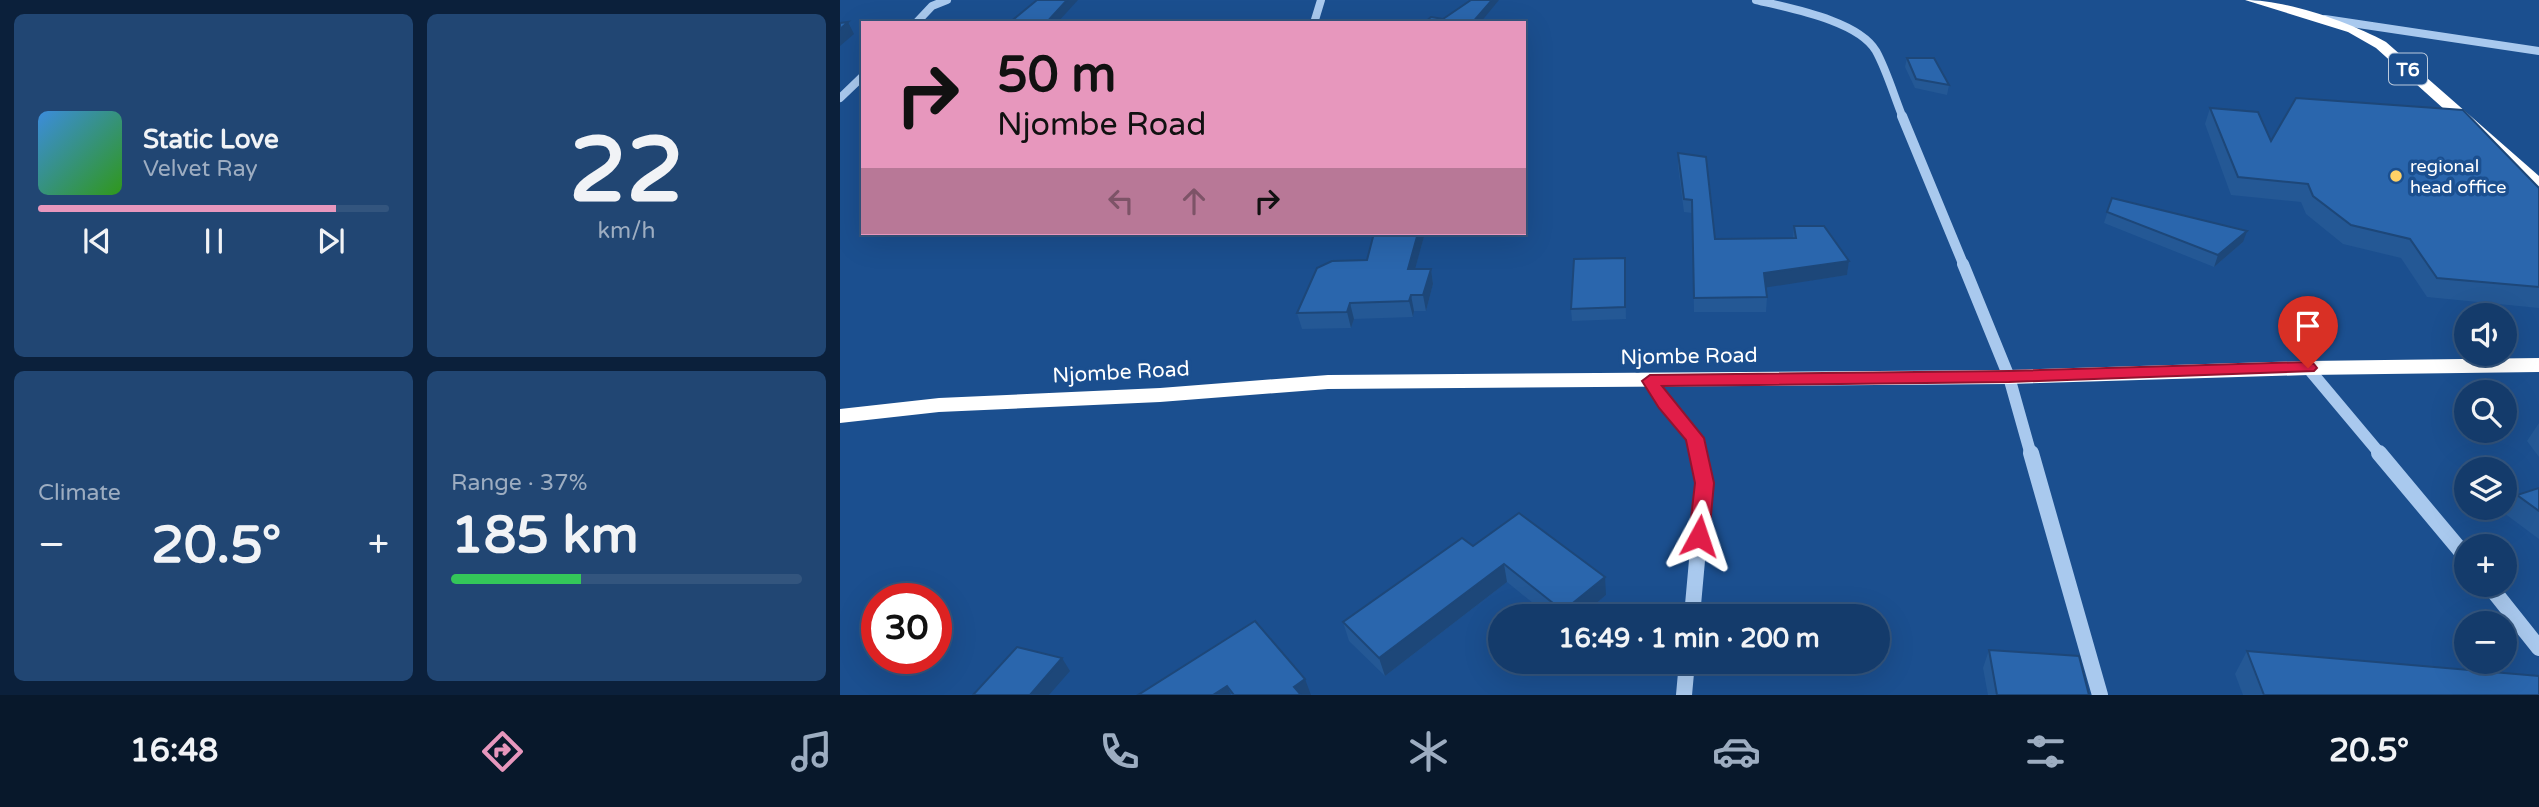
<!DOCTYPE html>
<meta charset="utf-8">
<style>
body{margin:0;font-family:"Varela Round",sans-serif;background:#214673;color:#f1f3f6;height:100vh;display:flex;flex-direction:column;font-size:26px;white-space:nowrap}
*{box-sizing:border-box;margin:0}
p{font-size:23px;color:#9dadc1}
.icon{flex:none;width:38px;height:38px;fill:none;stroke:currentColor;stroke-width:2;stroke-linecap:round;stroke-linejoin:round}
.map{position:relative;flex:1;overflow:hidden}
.side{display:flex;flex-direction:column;gap:14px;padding:14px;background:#0b203b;width:840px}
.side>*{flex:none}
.guide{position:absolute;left:21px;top:21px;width:665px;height:214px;border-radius:0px;box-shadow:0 7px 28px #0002,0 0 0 2px #33557e;background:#e797bd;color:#111;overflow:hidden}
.buttons{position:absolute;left:1614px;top:303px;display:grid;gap:14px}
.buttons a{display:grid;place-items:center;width:63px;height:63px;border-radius:50%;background:#143b6b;box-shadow:0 7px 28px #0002,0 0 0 2px #33557e;font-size:35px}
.speed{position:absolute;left:21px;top:583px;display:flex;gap:14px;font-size:35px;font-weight:700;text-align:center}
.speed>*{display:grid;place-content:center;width:91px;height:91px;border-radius:50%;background:#143b6b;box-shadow:0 7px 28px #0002,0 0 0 2px #33557e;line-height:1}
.speed .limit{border:10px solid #d22;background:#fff;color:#111}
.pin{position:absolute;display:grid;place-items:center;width:60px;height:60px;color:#fff;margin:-72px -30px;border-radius:50% 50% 50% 0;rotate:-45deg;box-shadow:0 0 7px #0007}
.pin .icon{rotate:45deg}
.me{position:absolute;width:77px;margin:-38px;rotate:5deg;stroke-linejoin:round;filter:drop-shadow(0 0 5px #0008)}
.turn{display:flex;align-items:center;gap:24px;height:147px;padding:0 21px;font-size:32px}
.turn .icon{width:91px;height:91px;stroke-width:2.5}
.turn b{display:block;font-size:49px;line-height:60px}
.lanes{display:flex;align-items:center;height:66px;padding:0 21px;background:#0003;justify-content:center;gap:35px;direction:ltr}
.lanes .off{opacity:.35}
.big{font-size:52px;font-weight:700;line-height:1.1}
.side .widget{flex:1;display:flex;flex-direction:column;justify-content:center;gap:10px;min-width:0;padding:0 24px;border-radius:10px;background:#214673}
.side .dial{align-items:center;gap:0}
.dial b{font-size:91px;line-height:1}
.song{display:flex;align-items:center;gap:21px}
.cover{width:84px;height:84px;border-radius:10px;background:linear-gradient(135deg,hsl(210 70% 55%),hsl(110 70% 35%))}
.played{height:7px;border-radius:4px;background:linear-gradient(90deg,#e797bd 85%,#33557e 85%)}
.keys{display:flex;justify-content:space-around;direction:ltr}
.heat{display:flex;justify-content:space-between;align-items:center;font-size:38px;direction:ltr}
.charge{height:10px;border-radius:5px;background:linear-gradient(90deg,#34c759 37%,#33557e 0)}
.side .tiles{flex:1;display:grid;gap:14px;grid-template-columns:repeat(2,1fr)}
.trip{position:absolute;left:648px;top:604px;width:402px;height:70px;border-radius:35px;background:#143b6b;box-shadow:0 7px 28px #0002,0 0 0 2px #33557e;font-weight:700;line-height:70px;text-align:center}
.tab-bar{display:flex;height:112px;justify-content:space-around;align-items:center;background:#08182b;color:#9dadc1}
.tab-bar .icon{width:49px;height:49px}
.tab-bar .on{color:#e797bd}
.tab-bar b{font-size:32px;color:#f1f3f6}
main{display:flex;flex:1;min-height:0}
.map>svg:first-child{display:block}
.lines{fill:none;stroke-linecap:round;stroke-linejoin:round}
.minor-far3{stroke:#a9c9ee;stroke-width:8}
.minor-far2{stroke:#a9c9ee;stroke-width:10}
.minor-far1{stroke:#a9c9ee;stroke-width:12}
.minor{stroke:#a9c9ee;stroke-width:16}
.highway{fill:#fff;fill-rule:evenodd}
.wall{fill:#245895}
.shaded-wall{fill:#1d4779}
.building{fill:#2a66ad;stroke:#1d4779;stroke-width:2}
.route{fill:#e11d48;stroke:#92132f;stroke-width:2}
.poi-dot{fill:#ffd166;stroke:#1b4f8f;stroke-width:2.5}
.labels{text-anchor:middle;stroke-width:7;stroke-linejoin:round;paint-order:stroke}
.far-poi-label{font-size:18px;fill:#fff;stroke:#1b4f8f;text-anchor:start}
.shield{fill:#1b4f8f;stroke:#bbcadd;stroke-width:2}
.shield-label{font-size:19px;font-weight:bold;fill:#fff}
.street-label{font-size:21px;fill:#fff;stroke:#1b4f8f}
</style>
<main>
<section class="side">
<div class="tiles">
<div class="widget">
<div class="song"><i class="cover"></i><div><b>Static Love</b><p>Velvet Ray</p></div></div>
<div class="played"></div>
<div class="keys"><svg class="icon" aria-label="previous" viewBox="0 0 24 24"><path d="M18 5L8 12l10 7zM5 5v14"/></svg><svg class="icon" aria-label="pause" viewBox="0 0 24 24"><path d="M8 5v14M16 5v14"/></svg><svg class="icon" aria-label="next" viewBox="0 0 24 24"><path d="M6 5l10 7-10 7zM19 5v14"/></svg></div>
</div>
<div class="widget dial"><b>22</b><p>km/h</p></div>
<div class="widget"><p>Climate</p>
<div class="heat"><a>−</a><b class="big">20.5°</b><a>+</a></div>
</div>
<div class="widget"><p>Range · 37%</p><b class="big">185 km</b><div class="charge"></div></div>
</div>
</section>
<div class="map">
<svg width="1699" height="695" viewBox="0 0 1699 695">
<rect width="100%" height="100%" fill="#1b4f8f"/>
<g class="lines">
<g class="minor-far3">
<path d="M 916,0 C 948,8 1018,20 1036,51 C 1047,71 1054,96 1063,118"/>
<path d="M 1485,19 L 1699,51"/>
<path d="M 76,23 L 92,6 L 107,0"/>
<path d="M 474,23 L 481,0"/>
<path d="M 0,98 L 23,76"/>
</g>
<path class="minor-far2" d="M 1062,116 L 1124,266"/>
<g class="minor-far1">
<path d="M 1123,264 L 1169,377 L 1191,455"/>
<path d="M 1468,368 L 1541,455"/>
<path d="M 810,381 L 825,404 L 855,438 L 858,455"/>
</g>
<g class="minor">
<path d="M 1191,453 L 1260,695"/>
<path d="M 1539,453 L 1626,557"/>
<path d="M 1648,584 L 1699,648"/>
<path d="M 852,616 L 864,483 L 858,453"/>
<path d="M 844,695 L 847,662"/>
</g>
<g class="highway">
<path d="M 1405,0 C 1447,0 1509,22 1546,42 L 1699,176 L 1699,190 L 1693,189 L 1536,48 L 1508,32 Z"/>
<path d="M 1699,358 L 1699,372 L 1468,375 L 1169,384 L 488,389 L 320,402 L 99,412 L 0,423 L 0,409 L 99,398 L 320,388 L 488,375 L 1169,370 L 1468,361 Z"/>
</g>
</g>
<g class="wall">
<path d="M 1067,58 L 1109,85 L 1107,95 L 1075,88 L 1065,67 Z"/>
<path d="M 1370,108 L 1431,141 L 1699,188 L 1699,308 L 1587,297 L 1561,258 L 1503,244 L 1466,214 L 1461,202 L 1391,195 L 1365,124 Z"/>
<path d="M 838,153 L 875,239 L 953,238 L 954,226 L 1009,261 L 1007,275 L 925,287 L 927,297 L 926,312 L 854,312 L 852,213 L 844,212 L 838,166 Z"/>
<path d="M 1272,198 L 1403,242 L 1374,267 L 1264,223 Z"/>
<path d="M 534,233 L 585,233 L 575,269 L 591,269 L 593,284 L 586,311 L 574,311 L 573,317 L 514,319 L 511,328 L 462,329 L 457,313 L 527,260 Z"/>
<path d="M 785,258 L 786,319 L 732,321 L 731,309 Z"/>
<path d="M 1699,423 L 1699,457 L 1687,441 Z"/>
<path d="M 1699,488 L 1699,539 L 1664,513 L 1677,495 Z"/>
<path d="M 633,546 L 766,595 L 741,616 L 709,616 L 667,582 L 545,676 L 509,641 L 503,622 Z"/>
<path d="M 1149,650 L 1249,695 L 1148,695 L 1143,668 Z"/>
<path d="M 1407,651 L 1699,695 L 1403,695 L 1395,674 Z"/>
</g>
<g class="shaded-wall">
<path d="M 227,0 L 238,0 L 217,23 L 206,23 Z"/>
<path d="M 652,0 L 659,0 L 640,23 L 632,23 Z"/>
<path d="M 8,22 L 14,34 L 0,46 L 0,29 Z"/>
<path d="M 1407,231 L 1403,242 L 1374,267 L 1378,255 Z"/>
<path d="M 578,233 L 585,233 L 571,284 L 568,269 Z"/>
<path d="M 1009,261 L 1007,275 L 923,288 L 924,273 Z"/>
<path d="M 591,269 L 593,284 L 586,311 L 583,295 Z"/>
<path d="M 571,295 L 574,311 L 573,317 L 569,301 Z"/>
<path d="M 510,303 L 514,319 L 511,328 L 507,312 Z"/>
<path d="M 664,564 L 667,582 L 545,676 L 539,658 Z"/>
<path d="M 765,577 L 766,595 L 741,616 L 724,616 L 723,611 Z"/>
<path d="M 222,658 L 230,671 L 209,695 L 190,695 Z"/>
<path d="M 465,679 L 471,695 L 457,695 L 454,687 Z"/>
<path d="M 387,686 L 391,695 L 373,695 Z"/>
</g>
<g class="building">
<path d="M 197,0 L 227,0 L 206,23 L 169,23 Z"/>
<path d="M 631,0 L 652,0 L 632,23 L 584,23 L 591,17 L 603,19 Z"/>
<path d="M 8,22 L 0,29 L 0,23 Z"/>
<path d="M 1067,58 L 1094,58 L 1109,85 L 1076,79 Z"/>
<path d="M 1456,98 L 1623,110 L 1699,188 L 1699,287 L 1597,278 L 1570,239 L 1511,225 L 1473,196 L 1468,184 L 1398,177 L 1370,108 L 1418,112 L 1431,141 Z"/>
<path d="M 838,153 L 866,157 L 875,239 L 956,238 L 954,226 L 984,226 L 1009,261 L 924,273 L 927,297 L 854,298 L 852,200 L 844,199 Z"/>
<path d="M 1272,198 L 1407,231 L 1378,255 L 1267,212 Z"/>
<path d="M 534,233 L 578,233 L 568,269 L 591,269 L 583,295 L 571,295 L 569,301 L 510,303 L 507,312 L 457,313 L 477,268 L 492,261 L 527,260 Z"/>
<path d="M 785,258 L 785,307 L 731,309 L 734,259 Z"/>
<path d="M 1699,488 L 1699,511 L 1677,495 Z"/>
<path d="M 679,513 L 765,577 L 723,611 L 664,564 L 539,658 L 503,622 L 622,538 L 633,546 Z"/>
<path d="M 415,621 L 465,679 L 454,687 L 461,695 L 394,695 L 387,686 L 373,695 L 298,695 Z"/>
<path d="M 177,647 L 222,658 L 190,695 L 133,695 Z"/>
<path d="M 1149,650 L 1239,656 L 1249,695 L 1157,695 Z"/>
<path d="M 1407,651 L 1699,676 L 1699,695 L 1424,695 Z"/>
</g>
<path class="route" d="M 1468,362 L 1474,364 L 1477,368 L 1474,371 L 1169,382 L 822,386 L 864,438 L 874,483 L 869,536 L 866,541 L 859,544 L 852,541 L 849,536 L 855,483 L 846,440 L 819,408 L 802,381 L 810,375 L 1169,371 Z"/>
<circle class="poi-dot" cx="1556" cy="176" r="7"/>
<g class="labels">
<g class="far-poi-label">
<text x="1570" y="172">regional<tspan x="1570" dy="21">head office</tspan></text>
</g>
<rect class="shield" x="1549" y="53.5" width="38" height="31" rx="5"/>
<g class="shield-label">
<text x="1568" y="76">T6</text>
</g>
<g class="street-label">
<text transform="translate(849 356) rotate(-1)" y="7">Njombe Road</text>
<text transform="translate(281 372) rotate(-3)" y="7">Njombe Road</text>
</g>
</g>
</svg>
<div class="buttons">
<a><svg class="icon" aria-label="sound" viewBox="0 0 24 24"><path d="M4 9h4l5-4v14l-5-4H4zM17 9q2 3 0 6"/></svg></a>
<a><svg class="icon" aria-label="search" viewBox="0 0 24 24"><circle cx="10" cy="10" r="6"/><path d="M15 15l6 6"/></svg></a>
<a><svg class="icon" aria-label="layers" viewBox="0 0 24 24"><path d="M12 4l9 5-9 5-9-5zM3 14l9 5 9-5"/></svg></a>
<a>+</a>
<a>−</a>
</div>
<div class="speed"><div class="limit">30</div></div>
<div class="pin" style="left:1468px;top:368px;background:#d93025"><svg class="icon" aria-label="arrive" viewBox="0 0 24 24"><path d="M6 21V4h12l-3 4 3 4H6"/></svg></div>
<svg class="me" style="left:859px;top:536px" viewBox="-20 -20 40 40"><path d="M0-17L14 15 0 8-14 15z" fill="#e11d48" stroke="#fff" stroke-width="4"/></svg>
<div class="trip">16:49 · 1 min · 200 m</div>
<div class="guide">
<div class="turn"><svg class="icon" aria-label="right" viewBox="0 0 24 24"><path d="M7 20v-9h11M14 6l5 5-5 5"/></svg><div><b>50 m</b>Njombe Road</div></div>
<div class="lanes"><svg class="icon off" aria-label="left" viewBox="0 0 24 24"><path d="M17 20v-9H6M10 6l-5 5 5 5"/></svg><svg class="icon off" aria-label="ahead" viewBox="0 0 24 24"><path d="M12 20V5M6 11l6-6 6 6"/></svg><svg class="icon" aria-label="right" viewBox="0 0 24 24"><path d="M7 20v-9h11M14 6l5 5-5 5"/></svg></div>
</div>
</div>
</main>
<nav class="tab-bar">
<b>16:48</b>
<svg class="icon on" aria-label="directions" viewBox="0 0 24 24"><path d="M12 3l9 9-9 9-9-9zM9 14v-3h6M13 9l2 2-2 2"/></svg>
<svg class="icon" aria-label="music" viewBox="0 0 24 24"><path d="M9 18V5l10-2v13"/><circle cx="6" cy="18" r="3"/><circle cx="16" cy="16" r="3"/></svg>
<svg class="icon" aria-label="phone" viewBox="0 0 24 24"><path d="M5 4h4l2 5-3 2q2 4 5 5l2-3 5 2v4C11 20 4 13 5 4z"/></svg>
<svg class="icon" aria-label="climate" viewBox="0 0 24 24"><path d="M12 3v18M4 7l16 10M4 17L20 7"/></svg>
<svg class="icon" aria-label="car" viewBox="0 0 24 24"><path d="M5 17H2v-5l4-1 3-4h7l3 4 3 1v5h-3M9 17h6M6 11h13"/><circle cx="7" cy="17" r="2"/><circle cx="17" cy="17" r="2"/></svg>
<svg class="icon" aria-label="filters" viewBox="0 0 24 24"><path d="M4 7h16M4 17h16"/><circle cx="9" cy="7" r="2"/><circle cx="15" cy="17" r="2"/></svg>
<b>20.5°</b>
</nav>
